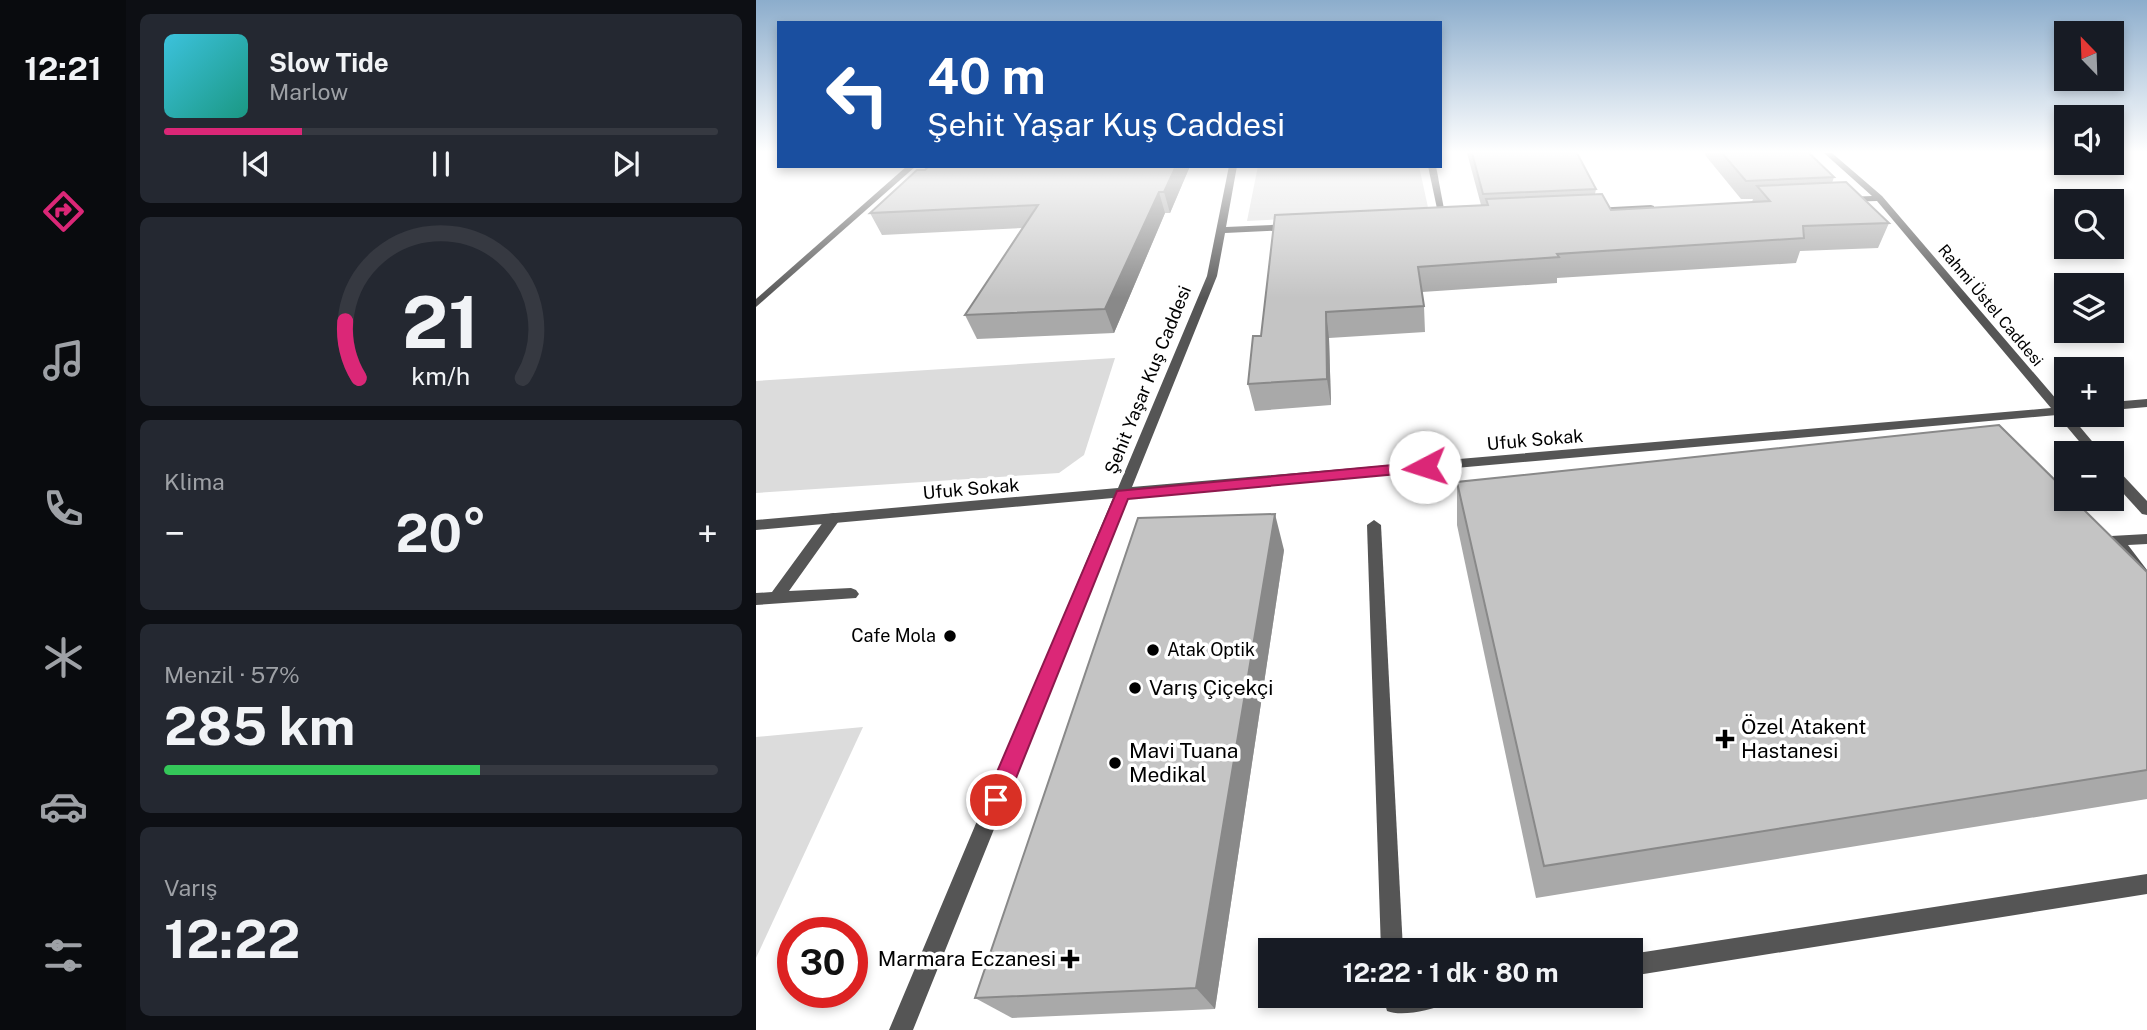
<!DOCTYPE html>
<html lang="tr">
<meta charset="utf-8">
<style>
body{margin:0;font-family:"Public Sans",sans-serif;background:#242831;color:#f1f3f6;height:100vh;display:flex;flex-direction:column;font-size:26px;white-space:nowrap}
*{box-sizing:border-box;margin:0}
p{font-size:23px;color:#9ea1a6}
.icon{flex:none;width:38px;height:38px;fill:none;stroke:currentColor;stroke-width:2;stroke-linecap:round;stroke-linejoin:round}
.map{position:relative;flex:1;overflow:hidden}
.sheet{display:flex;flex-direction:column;gap:14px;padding:14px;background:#0d0f14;width:630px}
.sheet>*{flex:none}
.banner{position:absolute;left:21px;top:21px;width:665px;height:147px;border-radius:0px;box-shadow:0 4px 10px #0003;background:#1a4fa0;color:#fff;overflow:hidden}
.needle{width:46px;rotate:337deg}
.fabs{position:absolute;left:1298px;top:21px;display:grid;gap:14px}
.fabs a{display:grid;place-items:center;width:70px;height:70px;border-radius:0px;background:#171b24;box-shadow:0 4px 10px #0003;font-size:35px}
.speed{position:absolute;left:21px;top:917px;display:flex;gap:14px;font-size:35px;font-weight:700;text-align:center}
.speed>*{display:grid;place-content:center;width:91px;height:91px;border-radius:50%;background:#171b24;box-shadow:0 4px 10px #0003;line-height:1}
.speed .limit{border:10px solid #d22;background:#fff;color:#111}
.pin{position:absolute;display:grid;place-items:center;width:60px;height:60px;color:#fff;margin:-30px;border:4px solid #fff;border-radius:50%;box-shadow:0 2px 7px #0007}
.me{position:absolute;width:77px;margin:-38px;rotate:265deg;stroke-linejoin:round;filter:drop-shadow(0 0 5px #0008)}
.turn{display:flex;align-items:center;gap:24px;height:147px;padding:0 35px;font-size:32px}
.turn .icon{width:91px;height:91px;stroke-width:2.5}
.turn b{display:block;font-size:49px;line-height:60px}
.big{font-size:52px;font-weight:700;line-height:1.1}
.sheet .card{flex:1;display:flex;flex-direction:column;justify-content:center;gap:10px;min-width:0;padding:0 24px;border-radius:10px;background:#242831}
.sheet .dial{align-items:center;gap:0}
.dial svg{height:182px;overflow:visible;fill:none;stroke:#363941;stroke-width:7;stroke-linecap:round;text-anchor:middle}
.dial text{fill:#f1f3f6;stroke:none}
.song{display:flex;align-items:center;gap:21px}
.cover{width:84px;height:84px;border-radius:10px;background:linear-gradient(135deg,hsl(190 70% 55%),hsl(170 70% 35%))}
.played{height:7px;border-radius:4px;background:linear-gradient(90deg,#db2777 25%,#363941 25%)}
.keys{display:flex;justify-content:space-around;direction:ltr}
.heat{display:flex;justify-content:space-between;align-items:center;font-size:38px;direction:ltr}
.charge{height:10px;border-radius:5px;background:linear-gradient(90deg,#34c759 57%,#363941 0)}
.trip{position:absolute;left:502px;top:938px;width:385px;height:70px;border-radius:0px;background:#171b24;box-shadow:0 4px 10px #0003;font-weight:700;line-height:70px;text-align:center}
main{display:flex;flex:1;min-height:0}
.menu{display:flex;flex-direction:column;width:126px;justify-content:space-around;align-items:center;background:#090b0e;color:#9ea1a6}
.menu .icon{width:49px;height:49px}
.menu .active{color:#db2777}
.menu b{font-size:32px;color:#f1f3f6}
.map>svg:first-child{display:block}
.green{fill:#dcdcdc}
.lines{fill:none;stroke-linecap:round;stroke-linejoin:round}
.lane{fill:#555;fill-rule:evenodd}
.street{fill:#555;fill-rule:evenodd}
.wall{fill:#a9a9a9}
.shaded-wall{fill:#898989}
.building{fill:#c4c4c4;stroke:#898989;stroke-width:2}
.route{fill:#db2777;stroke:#8e194d;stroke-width:2}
.poi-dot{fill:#000;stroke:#fff;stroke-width:2.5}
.labels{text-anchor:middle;stroke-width:7;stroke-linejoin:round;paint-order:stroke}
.far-street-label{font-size:16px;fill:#000;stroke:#fff}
.street-label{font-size:18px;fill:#000;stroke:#fff}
.poi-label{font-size:18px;fill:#000;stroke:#fff;text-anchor:end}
.near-poi-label{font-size:21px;fill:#000;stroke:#fff;text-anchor:start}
</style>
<main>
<nav class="menu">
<b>12:21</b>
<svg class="icon active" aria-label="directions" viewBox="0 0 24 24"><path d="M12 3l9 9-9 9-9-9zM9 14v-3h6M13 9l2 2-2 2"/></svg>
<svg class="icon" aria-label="music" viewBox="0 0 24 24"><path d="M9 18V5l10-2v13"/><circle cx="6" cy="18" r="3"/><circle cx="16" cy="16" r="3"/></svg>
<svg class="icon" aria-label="phone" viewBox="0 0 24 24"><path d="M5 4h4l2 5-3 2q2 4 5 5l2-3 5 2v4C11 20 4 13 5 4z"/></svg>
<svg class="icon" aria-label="climate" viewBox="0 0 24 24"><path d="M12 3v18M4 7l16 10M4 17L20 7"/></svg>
<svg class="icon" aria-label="car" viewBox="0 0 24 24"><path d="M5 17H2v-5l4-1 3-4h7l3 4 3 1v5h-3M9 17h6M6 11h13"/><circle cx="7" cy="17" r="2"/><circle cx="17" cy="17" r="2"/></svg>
<svg class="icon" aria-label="filters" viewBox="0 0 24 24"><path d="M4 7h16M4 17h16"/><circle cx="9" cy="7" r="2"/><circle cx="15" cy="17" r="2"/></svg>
</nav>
<section class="sheet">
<div class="card">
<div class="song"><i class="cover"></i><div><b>Slow Tide</b><p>Marlow</p></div></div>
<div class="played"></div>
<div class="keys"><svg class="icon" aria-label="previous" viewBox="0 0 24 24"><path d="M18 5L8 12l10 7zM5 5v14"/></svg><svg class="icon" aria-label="pause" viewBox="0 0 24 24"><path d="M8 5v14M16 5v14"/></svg><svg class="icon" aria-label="next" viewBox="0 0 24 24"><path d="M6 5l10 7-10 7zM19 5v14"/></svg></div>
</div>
<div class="card dial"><svg viewBox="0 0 100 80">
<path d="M14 69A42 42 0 1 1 86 69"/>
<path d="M14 69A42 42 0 0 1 8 44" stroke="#db2777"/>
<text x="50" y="56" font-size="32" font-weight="700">21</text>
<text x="50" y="72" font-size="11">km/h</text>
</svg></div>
<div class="card"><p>Klima</p>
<div class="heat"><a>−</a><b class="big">20°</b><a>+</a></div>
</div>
<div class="card"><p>Menzil · 57%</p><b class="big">285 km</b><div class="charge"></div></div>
<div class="card"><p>Varış</p><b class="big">12:22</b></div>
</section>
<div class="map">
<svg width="1391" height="1030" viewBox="0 0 1391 1030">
<rect width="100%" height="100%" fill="#fff"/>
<g class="green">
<path d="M 502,166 L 663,166 L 673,212 L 491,221 Z"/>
<path d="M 359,358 L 328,455 L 303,473 L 0,493 L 0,381 Z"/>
<path d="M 107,727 L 0,958 L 0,737 Z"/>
</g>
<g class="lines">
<g class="lane">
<path d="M 78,513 L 85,518 L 33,591 L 95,588 L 100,590 L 103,594 L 100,598 L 0,605 L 0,593 L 16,592 L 73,514 Z"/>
<path d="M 618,520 L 625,525 L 647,950 L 625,950 L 611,525 Z"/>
<path d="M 1391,534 L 1391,544 L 1372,545 L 1391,570 L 1391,587 L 1386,585 L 1353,540 L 1355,536 Z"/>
<path d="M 1391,874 L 1391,894 L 875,976 L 875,954 Z"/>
<path d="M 627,996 L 693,996 L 690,1004 C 675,1010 646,1017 631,1011 Z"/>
</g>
<g class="street">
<path d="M 1068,153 L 1076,153 L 1126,196 L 1307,407 L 1311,406 L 1311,415 L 1314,415 L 1346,453 L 1333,453 L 1301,415 L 372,497 L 157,1030 L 133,1030 L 357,498 L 0,530 L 0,520 L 362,488 L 451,276 L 473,166 L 481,166 L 470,227 L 535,224 L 539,227 L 535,230 L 469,233 L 461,276 L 376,487 L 1295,408 L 1121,201 L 1087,202 L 1087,198 L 1090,197 L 1116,196 Z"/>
<path d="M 151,166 L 160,166 L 0,307 L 0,299 Z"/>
<path d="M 672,166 L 680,166 L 690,220 L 683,218 Z"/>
<path d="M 895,205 L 898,206 L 898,210 L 838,214 L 834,211 L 838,208 Z"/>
<path d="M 1391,399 L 1391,407 L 1356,410 L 1356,402 Z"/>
<path d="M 1356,468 L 1361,469 L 1391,501 L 1391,515 L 1386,514 L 1356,481 Z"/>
</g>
</g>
<g class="wall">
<path d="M 711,153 L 821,153 L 840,189 L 839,194 L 855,210 L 996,202 L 997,199 L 985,199 L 949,155 L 949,153 L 1053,153 L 1078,177 L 1076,183 L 1133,223 L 1122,248 L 1044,251 L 1040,263 L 801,278 L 801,283 L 666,292 L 668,306 L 669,332 L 573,338 L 575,405 L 499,411 L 492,384 L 505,336 L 725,205 Z"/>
<path d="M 434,166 L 414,213 L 409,213 L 358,333 L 221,339 L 209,315 L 266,228 L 126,235 L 114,213 L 169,170 Z"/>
<path d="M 701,482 L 1391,572 L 1391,799 L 780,898 L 701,525 Z"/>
<path d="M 528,550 L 459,1009 L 256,1018 L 219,998 Z"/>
</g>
<g class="shaded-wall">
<path d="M 420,166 L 434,166 L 414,213 L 408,192 Z"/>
<path d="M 403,192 L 409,213 L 358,333 L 349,309 Z"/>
<path d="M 570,312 L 573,338 L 575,405 L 571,379 Z"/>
<path d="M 519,514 L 528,550 L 459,1009 L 440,988 Z"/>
</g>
<g class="building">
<path d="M 716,153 L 821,153 L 840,189 L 727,194 Z"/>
<path d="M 966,153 L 1053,153 L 1078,177 L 990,181 Z"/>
<path d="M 173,166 L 420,166 L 408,192 L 403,192 L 349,309 L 209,315 L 282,205 L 114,213 L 161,170 L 169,170 Z"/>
<path d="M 1090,182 L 1133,223 L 1047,226 L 1048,238 L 801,254 L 803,257 L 662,267 L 668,306 L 570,312 L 571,379 L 492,384 L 497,336 L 505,336 L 519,215 L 732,205 L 730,199 L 846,194 L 855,210 L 1014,201 L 1001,186 Z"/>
<path d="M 1243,425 L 1311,492 L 1311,499 L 1317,499 L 1391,572 L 1391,770 L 788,866 L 701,482 Z"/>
<path d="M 519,514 L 440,988 L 219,998 L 382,518 Z"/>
</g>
<linearGradient id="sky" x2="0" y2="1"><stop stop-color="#8cadcc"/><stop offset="0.51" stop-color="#fff"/><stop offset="1" stop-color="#fff" stop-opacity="0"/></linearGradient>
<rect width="1391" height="298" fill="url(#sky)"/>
<path class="route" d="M 669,462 L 674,464 L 674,471 L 372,499 L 248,808 L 240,811 L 232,808 L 229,800 L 361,491 Z"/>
<g class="poi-dot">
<circle cx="194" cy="636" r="7"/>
<circle cx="397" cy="650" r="7"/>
<circle cx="379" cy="688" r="7"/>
<path d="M965.5 728.5h7v7h7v7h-7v7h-7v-7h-7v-7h7z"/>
<circle cx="359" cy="763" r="7"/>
<path d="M310.5 948.5h7v7h7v7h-7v7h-7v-7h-7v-7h7z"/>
</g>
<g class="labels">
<g class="far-street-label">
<text transform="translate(1235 305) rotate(50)" y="6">Rahmi Üstel Caddesi</text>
</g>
<g class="street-label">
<text transform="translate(392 380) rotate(-68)" y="6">Şehit Yaşar Kuş Caddesi</text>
<text transform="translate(779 440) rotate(-5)" y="6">Ufuk Sokak</text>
<text transform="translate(215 489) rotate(-5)" y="6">Ufuk Sokak</text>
</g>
<g class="poi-label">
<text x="180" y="642">Cafe Mola</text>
<text x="411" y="656" text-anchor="start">Atak Optik</text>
</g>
<g class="near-poi-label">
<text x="393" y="695">Varış Çiçekçi</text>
<text x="985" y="734">Özel Atakent<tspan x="985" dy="24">Hastanesi</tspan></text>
<text x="373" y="758">Mavi Tuana<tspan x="373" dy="24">Medikal</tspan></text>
<text x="300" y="966" text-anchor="end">Marmara Eczanesi</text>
</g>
</g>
</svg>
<div class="fabs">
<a><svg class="needle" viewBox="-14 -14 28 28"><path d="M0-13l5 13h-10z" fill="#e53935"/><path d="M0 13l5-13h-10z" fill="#9ea1a6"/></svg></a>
<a><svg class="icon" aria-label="sound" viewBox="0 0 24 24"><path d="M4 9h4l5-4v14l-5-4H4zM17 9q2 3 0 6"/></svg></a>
<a><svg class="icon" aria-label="search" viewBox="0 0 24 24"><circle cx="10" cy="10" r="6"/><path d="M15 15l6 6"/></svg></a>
<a><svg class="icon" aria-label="layers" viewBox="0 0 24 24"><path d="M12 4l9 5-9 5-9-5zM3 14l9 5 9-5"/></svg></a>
<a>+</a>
<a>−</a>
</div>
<div class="speed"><div class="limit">30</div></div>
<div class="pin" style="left:240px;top:800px;background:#d93025"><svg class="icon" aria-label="arrive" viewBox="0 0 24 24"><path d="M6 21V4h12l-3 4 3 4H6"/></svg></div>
<svg class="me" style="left:669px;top:467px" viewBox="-20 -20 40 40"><circle r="19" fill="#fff"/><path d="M0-13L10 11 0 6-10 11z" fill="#db2777"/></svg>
<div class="trip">12:22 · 1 dk · 80 m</div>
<div class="banner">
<div class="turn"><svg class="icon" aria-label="left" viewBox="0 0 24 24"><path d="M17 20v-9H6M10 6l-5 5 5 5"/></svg><div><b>40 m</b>Şehit Yaşar Kuş Caddesi</div></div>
</div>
</div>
</main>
